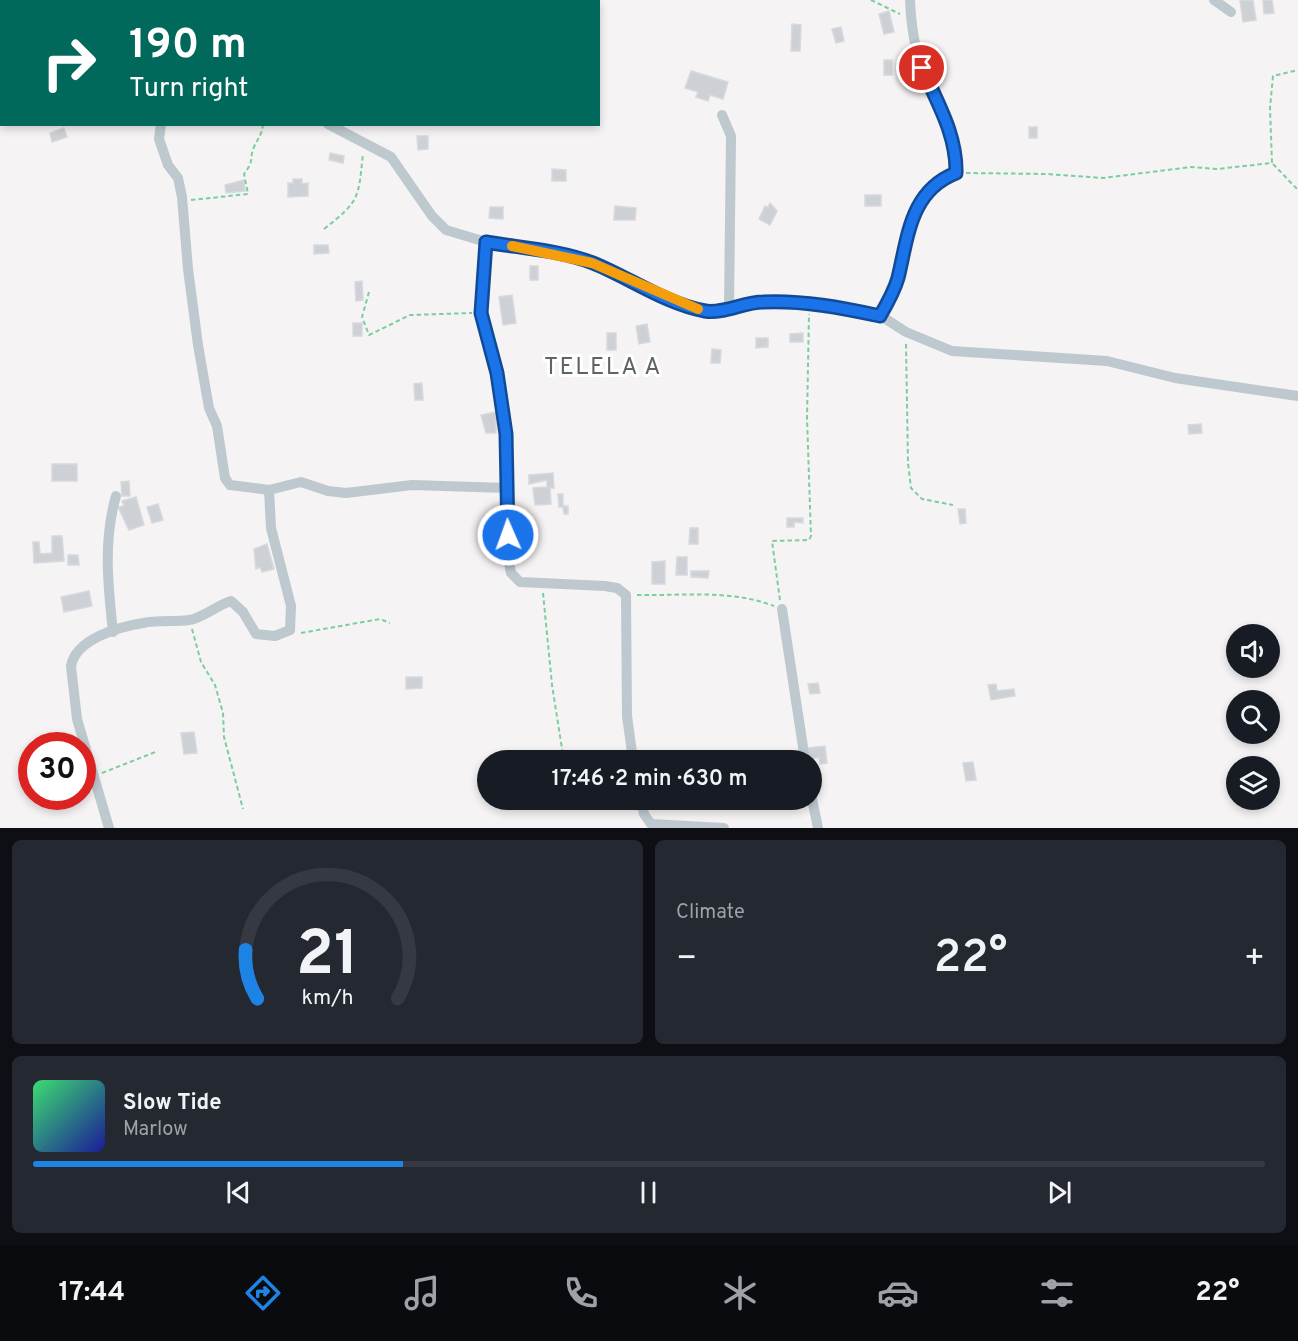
<!DOCTYPE html>
<meta charset="utf-8">
<style>
body{margin:0;font-family:Overpass,sans-serif;background:#242831;color:#f1f3f6;height:100vh;display:flex;flex-direction:column;font-size:22px;white-space:nowrap}
*{box-sizing:border-box;margin:0}
p{font-size:20px;color:#9ea1a6}
.icon{flex:none;width:33px;height:33px;fill:none;stroke:currentColor;stroke-width:2;stroke-linecap:round;stroke-linejoin:round}
.map{position:relative;height:828px;overflow:hidden}
.drawer{display:flex;flex-direction:column;gap:12px;padding:12px;background:#0d0f14;flex:1}
.drawer>*{flex:none}
.top-card{position:absolute;left:0px;top:0px;width:600px;height:126px;box-shadow:0 3px 9px #0003;background:#00695c;color:#fff;overflow:hidden}
.fabs{position:absolute;left:1226px;top:624px;display:grid;gap:12px}
.fabs a{display:grid;place-items:center;width:54px;height:54px;border-radius:50%;background:#171b24;box-shadow:0 3px 9px #0003;font-size:30px}
.speed{position:absolute;left:18px;top:732px;display:flex;gap:12px;font-size:30px;font-weight:700;text-align:center}
.speed>*{display:grid;place-content:center;width:78px;height:78px;border-radius:50%;background:#171b24;box-shadow:0 3px 9px #0003;line-height:1}
.speed .limit{border:9px solid #d22;background:#fff;color:#111}
.pin{position:absolute;display:grid;place-items:center;width:51px;height:51px;color:#fff;margin:-26px;border:3px solid #fff;border-radius:50%;box-shadow:0 2px 6px #0007}
.me{position:absolute;width:66px;margin:-33px;rotate:358deg;stroke-linejoin:round;filter:drop-shadow(0 0 4px #0008)}
.turn{display:flex;align-items:center;gap:21px;height:126px;padding:0 30px;font-size:27px}
.turn .icon{width:78px;height:78px;stroke-width:2.5}
.turn b{display:block;font-size:42px;line-height:51px}
.big{font-size:45px;font-weight:600;line-height:1.1}
.drawer .card{flex:1;display:flex;flex-direction:column;justify-content:center;gap:9px;min-width:0;padding:0 21px;border-radius:9px;background:#242831}
.drawer .dial{align-items:center;gap:0}
.dial svg{height:156px;overflow:visible;fill:none;stroke:#363941;stroke-width:7;stroke-linecap:round;text-anchor:middle}
.dial text{fill:#f1f3f6;stroke:none}
.song{display:flex;align-items:center;gap:18px}
.cover{width:72px;height:72px;border-radius:9px;background:linear-gradient(135deg,hsl(140 70% 55%),hsl(240 70% 35%))}
.played{height:6px;border-radius:3px;background:linear-gradient(90deg,#1d83e4 30%,#363941 30%)}
.keys{display:flex;justify-content:space-around;direction:ltr}
.heat{display:flex;justify-content:space-between;align-items:center;font-size:33px;direction:ltr}
.drawer .tiles{flex:1;display:grid;gap:12px;grid-template-columns:1fr 1fr}
.card:last-child{grid-column:span 2}
.trip{position:absolute;left:477px;top:750px;width:345px;height:60px;border-radius:30px;background:#171b24;box-shadow:0 3px 9px #0003;font-weight:600;line-height:60px;text-align:center}
.tabs{display:flex;height:96px;justify-content:space-around;align-items:center;background:#090b0e;color:#9ea1a6}
.tabs .icon{width:42px;height:42px}
.tabs .on{color:#1d83e4}
.tabs b{font-size:27px;color:#f1f3f6}
.map>svg:first-child{display:block}
.building{fill:#cdd0d5;stroke:#d7d9de;stroke-width:1.5}
.lines{fill:none;stroke-linecap:round;stroke-linejoin:round}
.path{stroke:#7bce9f;stroke-width:2;stroke-dasharray:4.5 3;stroke-linecap:butt}
.street{stroke:#bec8cf;stroke-width:10}
.route-casing{stroke:#114b97;stroke-width:15}
.route{stroke:#1a73e8;stroke-width:10}
.slow{stroke:#f59e0b;stroke-width:10}
.labels{text-anchor:middle;stroke-width:6;stroke-linejoin:round;paint-order:stroke}
.quarter-label{font-size:24px;letter-spacing:1.5px;fill:#5f6368;stroke:#fff}
</style>
<div class="map">
<svg width="1298" height="828" viewBox="0 0 1298 828">
<rect width="100%" height="100%" fill="#f5f3f3"/>
<g class="building">
<path d="M 1240,0 L 1253,0 L 1256,20 L 1243,22 Z"/>
<path d="M 1263,0 L 1272,0 L 1274,13 L 1264,14 Z"/>
<path d="M 889,11 L 894,32 L 884,34 L 879,14 Z"/>
<path d="M 792,24 L 801,25 L 800,51 L 791,51 Z"/>
<path d="M 841,27 L 844,41 L 836,43 L 832,29 Z"/>
<rect x="884" y="60" width="8" height="15"/>
<path d="M 691,71 L 728,82 L 723,99 L 710,95 L 708,101 L 696,97 L 698,92 L 685,88 Z"/>
<rect x="1029" y="127" width="8" height="11"/>
<path d="M 64,128 L 67,137 L 52,142 L 50,133 Z"/>
<path d="M 417,136 L 428,136 L 428,149 L 418,150 Z"/>
<path d="M 330,153 L 344,156 L 343,163 L 329,160 Z"/>
<path d="M 552,169 L 566,170 L 566,181 L 552,181 Z"/>
<path d="M 293,179 L 302,179 L 302,184 L 308,183 L 308,196 L 288,197 L 288,183 L 293,183 Z"/>
<path d="M 244,180 L 245,191 L 226,193 L 225,185 Z"/>
<rect x="865" y="195" width="16" height="11"/>
<path d="M 770,203 L 777,211 L 770,225 L 759,219 L 765,206 L 768,207 Z"/>
<path d="M 615,206 L 636,208 L 635,220 L 614,220 Z"/>
<path d="M 490,207 L 503,207 L 503,219 L 489,218 Z"/>
<path d="M 314,245 L 328,245 L 329,253 L 314,254 Z"/>
<rect x="530" y="266" width="8" height="14"/>
<path d="M 362,281 L 363,300 L 356,301 L 355,282 Z"/>
<path d="M 512,295 L 516,323 L 503,325 L 499,297 Z"/>
<rect x="353" y="323" width="9" height="13"/>
<path d="M 647,324 L 650,342 L 639,344 L 636,326 Z"/>
<rect x="607" y="333" width="9" height="17"/>
<path d="M 803,333 L 803,342 L 790,342 L 790,334 Z"/>
<path d="M 756,338 L 768,338 L 768,347 L 756,348 Z"/>
<path d="M 712,349 L 721,350 L 720,363 L 711,363 Z"/>
<path d="M 422,383 L 423,400 L 415,400 L 414,384 Z"/>
<path d="M 496,412 L 496,433 L 486,433 L 481,415 Z"/>
<path d="M 1201,424 L 1202,433 L 1189,434 L 1188,425 Z"/>
<rect x="52" y="464" width="25" height="17"/>
<path d="M 553,473 L 554,488 L 550,488 L 551,504 L 535,505 L 533,488 L 547,487 L 547,480 L 529,484 L 529,475 Z"/>
<path d="M 129,481 L 130,496 L 122,496 L 121,482 Z"/>
<path d="M 558,494 L 563,494 L 563,506 L 568,506 L 568,514 L 564,514 L 563,507 L 559,507 Z"/>
<path d="M 136,497 L 144,525 L 129,530 L 118,507 L 124,506 L 122,501 Z"/>
<path d="M 158,504 L 163,520 L 152,523 L 147,507 Z"/>
<path d="M 958,509 L 965,509 L 966,523 L 960,524 Z"/>
<path d="M 787,518 L 803,518 L 803,523 L 794,522 L 794,527 L 787,527 Z"/>
<path d="M 690,528 L 698,528 L 698,544 L 689,544 Z"/>
<path d="M 52,536 L 62,536 L 64,561 L 34,563 L 33,542 L 39,542 L 40,554 L 52,553 Z"/>
<path d="M 267,544 L 274,569 L 262,572 L 260,567 L 256,569 L 254,549 Z"/>
<path d="M 68,555 L 78,555 L 79,565 L 68,565 Z"/>
<path d="M 677,557 L 687,557 L 687,575 L 676,575 Z"/>
<path d="M 665,561 L 665,584 L 652,584 L 652,562 Z"/>
<path d="M 691,571 L 709,571 L 708,578 L 691,577 Z"/>
<path d="M 89,591 L 92,606 L 64,612 L 61,597 Z"/>
<path d="M 406,677 L 422,677 L 422,688 L 406,689 Z"/>
<path d="M 818,683 L 820,693 L 810,694 L 808,684 Z"/>
<path d="M 996,684 L 997,691 L 1014,689 L 1015,696 L 991,700 L 988,685 Z"/>
<path d="M 194,732 L 197,753 L 184,754 L 181,733 Z"/>
<path d="M 825,746 L 827,763 L 820,764 L 819,757 L 810,759 L 808,748 Z"/>
<path d="M 973,762 L 976,780 L 966,781 L 963,763 Z"/>
</g>
<g class="lines">
<g class="path">
<path d="M 306,0 L 307,2"/>
<path d="M 560,0 L 560,2"/>
<path d="M 871,0 L 900,14"/>
<path d="M 0,33 L 2,33"/>
<path d="M 1273,164 L 1298,190"/>
<path d="M 966,173 L 1047,174 L 1103,178 L 1191,167 L 1217,169 L 1272,163 L 1270,108 L 1273,76 L 1298,70"/>
<path d="M 191,200 L 248,194 L 244,174 C 255,160 249,158 254,147 C 258,138 262,135 263,124"/>
<path d="M 324,229 C 361,200 358,198 363,154"/>
<path d="M 369,292 L 362,317 L 369,335 L 410,315 L 472,313"/>
<path d="M 906,344 L 908,463 L 911,488 L 922,499 L 953,505"/>
<path d="M 543,593 L 552,685 L 563,755 L 574,758 L 624,755"/>
<path d="M 637,595 C 683,596 729,589 774,606"/>
<path d="M 780,600 L 772,541 L 809,540 L 811,536 L 807,418 L 809,314"/>
<path d="M 192,629 L 201,662 L 215,685 L 223,713 L 224,737 L 243,809"/>
<path d="M 301,633 L 380,619 L 390,623"/>
<path d="M 102,773 L 158,751"/>
</g>
<g class="street">
<path d="M 118,0 L 119,2"/>
<path d="M 1214,0 L 1231,12"/>
<path d="M 722,115 L 731,136 L 729,308"/>
<path d="M 161,124 L 159,139 L 168,165 L 178,178 L 182,197 L 188,269 L 198,345 L 209,408 L 217,426 L 225,478 L 230,485 L 269,490 L 301,482 L 328,491 L 346,493 L 412,485 L 506,488"/>
<path d="M 328,124 L 391,157 L 432,216 L 446,230 L 486,242 L 558,254 L 592,263 L 696,309 L 716,312 L 765,302 L 809,304 L 881,316 L 906,332 L 952,351 L 1107,361 L 1175,378 L 1298,396"/>
<path d="M 486,242 L 481,313 L 497,373 L 506,434 L 508,557 L 511,573 L 520,582 L 605,586 L 617,588 L 626,595 L 627,716 L 633,760"/>
<path d="M 881,316 C 887,304 894,292 898,278 C 908,238 910,190 956,173 C 957,134 935,104 922,68 C 914,47 911,23 910,0"/>
<path d="M 782,609 L 805,760"/>
<path d="M 113,632 C 108,586 103,541 116,496"/>
<path d="M 812,799 L 818,828"/>
<path d="M 641,800 L 644,814 L 651,824 L 724,828"/>
<path d="M 109,828 L 77,719 L 71,666 C 76,639 118,627 143,623 C 158,620 174,622 189,620 C 203,618 217,605 231,601 L 243,612 L 256,634 L 275,636 L 290,630 L 291,606 L 271,528 L 269,490"/>
</g>
</g>
<g class="lines">
<defs>
<path id="route" d="M 508,535 L 506,434 L 497,373 L 481,313 L 486,242 C 521,248 559,250 593,263 C 630,278 666,304 705,311 C 724,314 744,302 763,302 C 802,300 843,308 880,316 C 887,304 894,292 898,278 C 908,237 910,191 956,173 C 957,135 937,102 922,68"/>
</defs>
<use href="#route" class="route-casing"/>
<use href="#route" class="route"/>
<path class="slow" d="M 512,246 L 592,263 L 698,309"/>
</g>
<g class="labels">
<g class="quarter-label">
<text x="603" y="374">TELELA A</text>
</g>
</g>
</svg>
<div class="fabs">
<a><svg class="icon" aria-label="sound" viewBox="0 0 24 24"><path d="M4 9h4l5-4v14l-5-4H4zM17 9q2 3 0 6"/></svg></a>
<a><svg class="icon" aria-label="search" viewBox="0 0 24 24"><circle cx="10" cy="10" r="6"/><path d="M15 15l6 6"/></svg></a>
<a><svg class="icon" aria-label="layers" viewBox="0 0 24 24"><path d="M12 4l9 5-9 5-9-5zM3 14l9 5 9-5"/></svg></a>
</div>
<div class="speed"><div class="limit">30</div></div>
<div class="pin" style="left:922px;top:68px;background:#d93025"><svg class="icon" aria-label="arrive" viewBox="0 0 24 24"><path d="M6 21V4h12l-3 4 3 4H6"/></svg></div>
<svg class="me" style="left:508px;top:535px" viewBox="-20 -20 40 40"><circle r="17" fill="#1a73e8" stroke="#fff" stroke-width="3"/><path d="M0-11L8 9 0 5-8 9z" fill="#fff"/></svg>
<div class="trip">17:46 · 2 min · 630 m</div>
<div class="top-card">
<div class="turn"><svg class="icon" aria-label="right" viewBox="0 0 24 24"><path d="M7 20v-9h11M14 6l5 5-5 5"/></svg><div><b>190 m</b>Turn right</div></div>
</div>
</div>
<section class="drawer">
<div class="tiles">
<div class="card dial"><svg viewBox="0 0 100 80">
<path d="M14 69A42 42 0 1 1 86 69"/>
<path d="M14 69A42 42 0 0 1 8 44" stroke="#1d83e4"/>
<text x="50" y="56" font-size="32" font-weight="700">21</text>
<text x="50" y="72" font-size="11">km/h</text>
</svg></div>
<div class="card"><p>Climate</p>
<div class="heat"><a>−</a><b class="big">22°</b><a>+</a></div>
</div>
<div class="card">
<div class="song"><i class="cover"></i><div><b>Slow Tide</b><p>Marlow</p></div></div>
<div class="played"></div>
<div class="keys"><svg class="icon" aria-label="previous" viewBox="0 0 24 24"><path d="M18 5L8 12l10 7zM5 5v14"/></svg><svg class="icon" aria-label="pause" viewBox="0 0 24 24"><path d="M8 5v14M16 5v14"/></svg><svg class="icon" aria-label="next" viewBox="0 0 24 24"><path d="M6 5l10 7-10 7zM19 5v14"/></svg></div>
</div>
</div>
</section>
<nav class="tabs">
<b>17:44</b>
<svg class="icon on" aria-label="directions" viewBox="0 0 24 24"><path d="M12 3l9 9-9 9-9-9zM9 14v-3h6M13 9l2 2-2 2"/></svg>
<svg class="icon" aria-label="music" viewBox="0 0 24 24"><path d="M9 18V5l10-2v13"/><circle cx="6" cy="18" r="3"/><circle cx="16" cy="16" r="3"/></svg>
<svg class="icon" aria-label="phone" viewBox="0 0 24 24"><path d="M5 4h4l2 5-3 2q2 4 5 5l2-3 5 2v4C11 20 4 13 5 4z"/></svg>
<svg class="icon" aria-label="climate" viewBox="0 0 24 24"><path d="M12 3v18M4 7l16 10M4 17L20 7"/></svg>
<svg class="icon" aria-label="car" viewBox="0 0 24 24"><path d="M5 17H2v-5l4-1 3-4h7l3 4 3 1v5h-3M9 17h6M6 11h13"/><circle cx="7" cy="17" r="2"/><circle cx="17" cy="17" r="2"/></svg>
<svg class="icon" aria-label="filters" viewBox="0 0 24 24"><path d="M4 7h16M4 17h16"/><circle cx="9" cy="7" r="2"/><circle cx="15" cy="17" r="2"/></svg>
<b>22°</b>
</nav>
